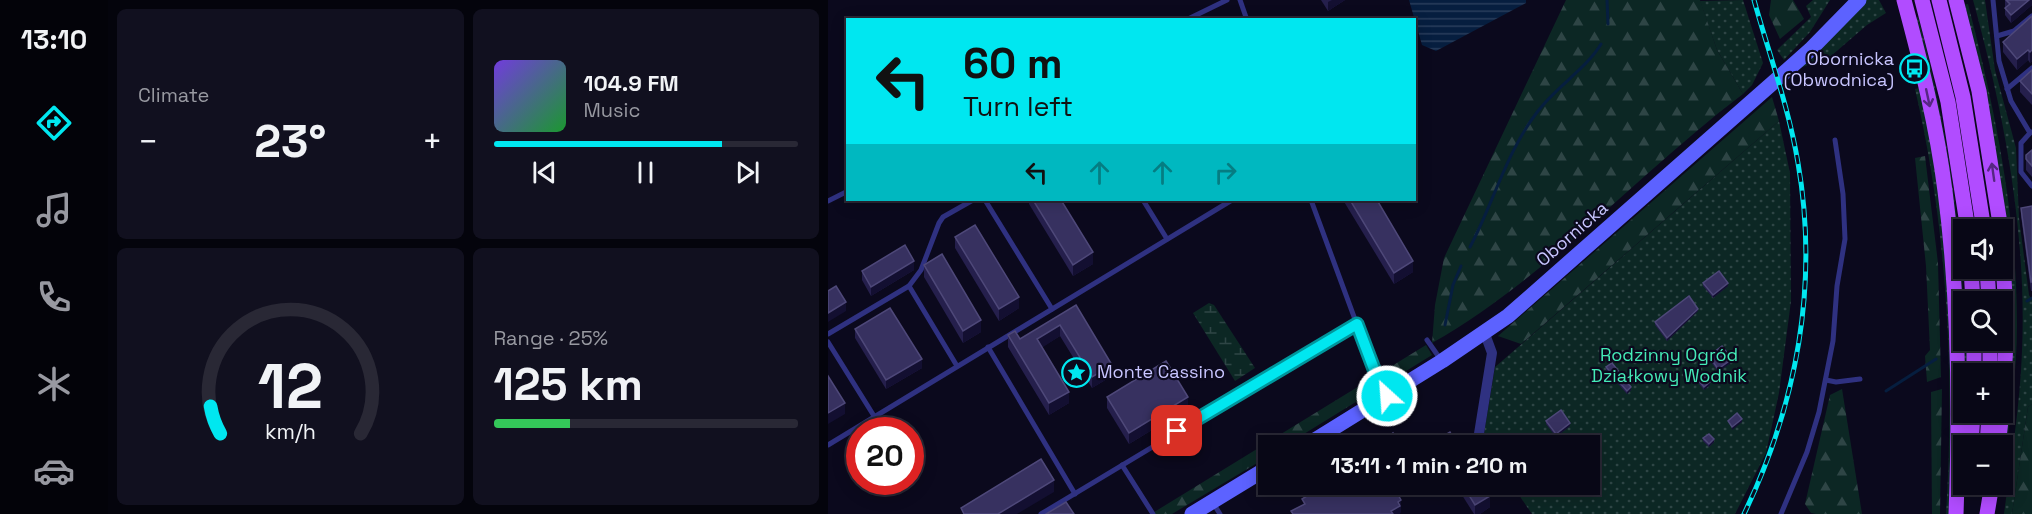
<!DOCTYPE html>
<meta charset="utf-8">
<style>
body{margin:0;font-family:"Space Grotesk",sans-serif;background:#11101f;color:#f1f3f6;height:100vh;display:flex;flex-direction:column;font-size:22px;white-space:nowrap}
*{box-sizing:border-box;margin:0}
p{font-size:20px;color:#9899a1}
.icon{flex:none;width:33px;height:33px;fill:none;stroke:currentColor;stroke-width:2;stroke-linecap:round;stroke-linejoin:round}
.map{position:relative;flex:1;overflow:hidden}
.panel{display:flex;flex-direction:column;gap:9px;padding:9px;background:#04040c;width:720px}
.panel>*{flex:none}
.guide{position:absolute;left:18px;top:18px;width:570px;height:183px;border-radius:0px;box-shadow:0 3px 15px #0003,0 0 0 2px #292835;background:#00e7f0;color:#111;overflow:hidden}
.controls{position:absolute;left:1125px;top:219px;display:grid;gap:12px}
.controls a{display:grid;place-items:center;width:60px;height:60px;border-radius:0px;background:#080716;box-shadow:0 3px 15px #0003,0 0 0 2px #292835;font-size:30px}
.speed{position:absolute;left:18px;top:417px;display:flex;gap:12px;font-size:30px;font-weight:700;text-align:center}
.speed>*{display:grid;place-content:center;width:78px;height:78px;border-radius:50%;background:#080716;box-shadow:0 3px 15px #0003,0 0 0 2px #292835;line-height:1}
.speed .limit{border:9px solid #d22;background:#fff;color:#111}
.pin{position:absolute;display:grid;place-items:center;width:51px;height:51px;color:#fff;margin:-26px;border-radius:12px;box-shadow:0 3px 9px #0006}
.me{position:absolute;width:66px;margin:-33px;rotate:334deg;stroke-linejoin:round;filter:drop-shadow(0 0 4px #0008)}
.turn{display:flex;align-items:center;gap:21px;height:126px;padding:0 18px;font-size:27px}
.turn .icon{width:78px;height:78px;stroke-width:2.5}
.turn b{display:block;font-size:42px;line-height:51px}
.lanes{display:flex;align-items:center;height:57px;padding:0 18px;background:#0003;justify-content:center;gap:30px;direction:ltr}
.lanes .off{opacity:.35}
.big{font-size:45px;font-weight:600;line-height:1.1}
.panel .widget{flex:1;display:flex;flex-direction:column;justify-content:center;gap:9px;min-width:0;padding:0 21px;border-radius:9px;background:#11101f}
.panel .dial{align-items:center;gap:0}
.dial svg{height:156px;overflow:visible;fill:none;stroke:#292835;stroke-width:7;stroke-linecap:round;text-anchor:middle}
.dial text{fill:#f1f3f6;stroke:none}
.song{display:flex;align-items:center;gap:18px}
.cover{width:72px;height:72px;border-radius:9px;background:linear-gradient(135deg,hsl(260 70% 55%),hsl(130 70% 35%))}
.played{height:6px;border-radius:3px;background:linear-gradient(90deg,#00e7f0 75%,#292835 75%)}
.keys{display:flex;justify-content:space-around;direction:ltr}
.heat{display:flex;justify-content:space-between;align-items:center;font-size:33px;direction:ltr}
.charge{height:9px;border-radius:4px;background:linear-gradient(90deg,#34c759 25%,#292835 0)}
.panel .tiles{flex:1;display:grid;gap:9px;grid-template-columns:repeat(2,1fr)}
.trip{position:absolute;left:430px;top:435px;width:342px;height:60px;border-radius:0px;background:#080716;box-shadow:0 3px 15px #0003,0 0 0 2px #292835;font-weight:600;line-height:60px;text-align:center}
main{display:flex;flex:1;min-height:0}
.tab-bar{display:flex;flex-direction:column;width:108px;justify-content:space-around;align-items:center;background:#030309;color:#9899a1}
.tab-bar .icon{width:42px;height:42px}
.tab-bar .selected{color:#00e7f0}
.tab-bar b{font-size:27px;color:#f1f3f6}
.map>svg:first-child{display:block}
.grass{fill:url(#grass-dots)}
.forest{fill:url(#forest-firs)}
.wetland{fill:url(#wetland-marsh)}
.water{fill:url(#water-rules)}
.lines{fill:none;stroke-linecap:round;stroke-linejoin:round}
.stream{stroke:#061e3f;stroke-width:3}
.lane{stroke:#2f3181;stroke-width:5}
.street{stroke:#2f3181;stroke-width:10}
.secondary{stroke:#5c62ff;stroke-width:15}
.primary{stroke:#b14cff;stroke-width:15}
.rail-casing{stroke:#00e7f0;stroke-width:5}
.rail{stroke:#0b091d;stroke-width:3;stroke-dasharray:9;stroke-linecap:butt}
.wall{fill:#251f4c}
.shaded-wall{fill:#130f31}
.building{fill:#373160;stroke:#4e4879;stroke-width:1.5}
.oneway{stroke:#562783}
.route-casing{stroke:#00969c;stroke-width:15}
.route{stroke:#00e7f0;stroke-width:10}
.labels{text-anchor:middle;stroke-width:4.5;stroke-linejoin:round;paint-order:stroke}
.poi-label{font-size:18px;fill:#c8c5ff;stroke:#0b091d;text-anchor:end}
.street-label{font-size:18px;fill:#c8c5ff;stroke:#0b091d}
.park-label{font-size:18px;fill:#45ebb7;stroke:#0b091d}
</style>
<main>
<nav class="tab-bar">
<b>13:10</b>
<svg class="icon selected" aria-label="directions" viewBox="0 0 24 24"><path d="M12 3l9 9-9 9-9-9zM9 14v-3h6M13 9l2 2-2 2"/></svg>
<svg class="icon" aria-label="music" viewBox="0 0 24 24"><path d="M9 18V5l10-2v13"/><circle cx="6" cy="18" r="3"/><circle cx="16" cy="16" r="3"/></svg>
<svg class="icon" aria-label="phone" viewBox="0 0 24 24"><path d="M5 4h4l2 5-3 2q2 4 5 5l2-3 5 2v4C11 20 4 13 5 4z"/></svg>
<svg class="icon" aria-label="climate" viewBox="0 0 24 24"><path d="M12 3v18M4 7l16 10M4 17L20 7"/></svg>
<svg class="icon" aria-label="car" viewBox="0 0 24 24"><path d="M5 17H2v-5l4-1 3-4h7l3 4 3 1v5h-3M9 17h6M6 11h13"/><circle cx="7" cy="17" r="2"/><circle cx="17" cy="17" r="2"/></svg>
</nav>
<section class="panel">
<div class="tiles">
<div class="widget"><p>Climate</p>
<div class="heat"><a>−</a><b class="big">23°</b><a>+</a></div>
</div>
<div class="widget">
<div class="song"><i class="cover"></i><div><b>104.9 FM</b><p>Music</p></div></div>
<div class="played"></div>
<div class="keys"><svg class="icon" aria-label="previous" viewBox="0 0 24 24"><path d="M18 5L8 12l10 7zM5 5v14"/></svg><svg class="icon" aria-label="pause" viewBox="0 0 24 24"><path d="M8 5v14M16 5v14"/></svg><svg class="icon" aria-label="next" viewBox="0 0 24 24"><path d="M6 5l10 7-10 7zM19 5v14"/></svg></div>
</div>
<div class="widget dial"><svg viewBox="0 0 100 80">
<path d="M14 69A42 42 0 1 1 86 69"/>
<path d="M14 69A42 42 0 0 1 9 55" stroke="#00e7f0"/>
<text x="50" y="56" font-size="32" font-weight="700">12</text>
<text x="50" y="72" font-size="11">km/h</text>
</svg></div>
<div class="widget"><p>Range · 25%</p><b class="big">125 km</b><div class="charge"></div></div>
</div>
</section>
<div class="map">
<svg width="1204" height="514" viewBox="0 0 1204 514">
<defs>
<pattern id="grass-dots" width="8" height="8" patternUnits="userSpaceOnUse" patternTransform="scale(1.5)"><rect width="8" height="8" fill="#0c2724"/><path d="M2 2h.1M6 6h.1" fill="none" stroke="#2e4545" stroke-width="1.8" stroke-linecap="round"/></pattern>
<pattern id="forest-firs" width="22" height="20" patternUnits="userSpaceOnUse" patternTransform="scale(1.5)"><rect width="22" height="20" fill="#0c2724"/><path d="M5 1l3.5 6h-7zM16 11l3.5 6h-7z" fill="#2e4545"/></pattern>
<pattern id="wetland-marsh" width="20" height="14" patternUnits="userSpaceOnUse" patternTransform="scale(1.5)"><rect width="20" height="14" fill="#0c2724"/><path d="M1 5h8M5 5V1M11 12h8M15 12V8" fill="none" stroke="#2e4545"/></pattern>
<pattern id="water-rules" width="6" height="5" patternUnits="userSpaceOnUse" patternTransform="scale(1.5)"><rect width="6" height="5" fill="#061e3f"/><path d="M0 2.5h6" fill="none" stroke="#293d5c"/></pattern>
</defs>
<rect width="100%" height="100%" fill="#0b091d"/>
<g class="grass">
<path d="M 915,0 L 935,63 L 924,85 L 915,94 L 889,50 L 872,1 Z"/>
<path d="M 985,0 L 1002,0 L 982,32 L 956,60 L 949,50 L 983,17 L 978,6 Z"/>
<path d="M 1036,0 L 1051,0 L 1058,13 L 1039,25 L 1003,56 L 967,70 Z"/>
<path d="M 1145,0 L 1157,0 L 1167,70 L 1188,148 L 1191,218 L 1201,295 L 1204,300 L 1204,404 L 1200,407 L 1184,514 L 1176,514 C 1183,460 1192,406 1194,351 C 1199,233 1176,113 1145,0 Z"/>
<path d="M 1140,4 C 1167,108 1189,217 1189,325 C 1189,375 1181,425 1175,475 L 1180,273 L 1177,227 L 1135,5 Z"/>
<path d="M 1090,17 C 1118,121 1136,232 1136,340 L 1140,341 L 1140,373 L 1136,374 L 1087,18 Z"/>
<path d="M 1091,88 L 1098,102 L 1122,282 L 1124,514 L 1118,514 C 1127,372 1119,227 1087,89 Z"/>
<path d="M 951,121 L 962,173 L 963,301 L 951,393 L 938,453 L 907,514 L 704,514 L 684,485 L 762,484 L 762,446 L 654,446 L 667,367 Z"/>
</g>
<g class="forest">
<path d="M 738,0 L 872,0 L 889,50 L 915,94 C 809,174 720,277 604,343 L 607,305 L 616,258 Z"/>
<path d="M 943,0 L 965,0 L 976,19 L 952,39 L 941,15 Z"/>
<path d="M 944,97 L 951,121 L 693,344 L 670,336 Z"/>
<path d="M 1097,156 L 1110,263 L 1113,377 L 1099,382 L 1097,356 L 1102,350 L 1098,266 L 1087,158 Z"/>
<path d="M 598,345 L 604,355 L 458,445 L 441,446 L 441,456 L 344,514 L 323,514 Z"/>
<path d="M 1014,389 L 1034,514 L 988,514 L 983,513 L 977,504 L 1002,395 Z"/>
<path d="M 1114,389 L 1112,514 L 1104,514 L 1103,392 Z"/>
<path d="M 1204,404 L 1204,514 L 1184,514 L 1200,407 Z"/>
</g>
<path class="wetland" d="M 381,303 L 386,305 L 427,368 L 407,381 L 365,313 Z"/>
<path class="water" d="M 581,0 L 698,0 L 698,3 L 608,51 L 594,45 Z"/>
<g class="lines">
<g class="stream">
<path d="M 779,0 L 780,24"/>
<path d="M 642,247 C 666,202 678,152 710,111 C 729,86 758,69 773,44"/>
<path d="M 1199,301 L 1204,298"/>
<path d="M 617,325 L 625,285 L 633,266"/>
<path d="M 1058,391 L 1108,359"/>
</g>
<g class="lane">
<path d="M 412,0 L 419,20"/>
<path d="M 1165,0 L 1171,61 L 1183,101 L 1202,133"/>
<path d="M 358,20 L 399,0"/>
<path d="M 1169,36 L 1186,31 L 1204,16"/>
<path d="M 1179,89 L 1204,68"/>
<path d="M 1203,132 L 1193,143 L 1193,172 L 1204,186"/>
<path d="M 157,200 L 224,309"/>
<path d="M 315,200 L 339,239"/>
<path d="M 483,200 L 546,371 L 558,394"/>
<path d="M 0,201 L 20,191"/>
<path d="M 81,286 L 129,366"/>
<path d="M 0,334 L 81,286 L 93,270 L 111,223 L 115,217 L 145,200"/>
<path d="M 599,340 L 613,360"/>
<path d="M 0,342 L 46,416"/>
<path d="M 160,347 L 247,494"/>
<path d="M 998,380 L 1008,382 L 1032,379"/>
<path d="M 0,445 L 404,200"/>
<path d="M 294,465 L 325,514"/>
<path d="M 385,503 L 392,514"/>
<path d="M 213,514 L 529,324"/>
<path d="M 953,514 L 979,452 L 991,412 L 1005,341 L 1009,286 L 1017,239 L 1015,194 L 1007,140"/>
</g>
<g class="street">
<path d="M 649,446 L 664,353 L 657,334"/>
<path d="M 673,484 L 678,492"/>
</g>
<g class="secondary">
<path d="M 477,446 L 614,361 L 680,316 L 982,50 L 1031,0"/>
<path d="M 364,514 L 441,467"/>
</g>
<g class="primary">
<path d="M 1076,0 C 1093,63 1109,127 1117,191 C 1131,298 1132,407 1128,514"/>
<path d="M 1094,0 L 1120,102 L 1140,230"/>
<path d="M 1111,0 L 1135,97 L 1156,230"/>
<path d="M 1128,0 L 1151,91 L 1173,230"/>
<path d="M 1174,248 L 1179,326 L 1174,412"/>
<path d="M 1143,268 L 1145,302"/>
<path d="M 1159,268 L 1161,302"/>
<path d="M 1146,374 L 1146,340"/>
<path d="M 1162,374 L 1162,340"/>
<path d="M 1143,446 L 1145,412"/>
<path d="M 1159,446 L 1161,412"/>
<path d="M 1170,446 L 1174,412"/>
<path d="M 1159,514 L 1164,484"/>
</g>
<defs>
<path id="rail" d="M 916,514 C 969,404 991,284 970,163 C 961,108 941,54 926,0"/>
</defs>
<use href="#rail" class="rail-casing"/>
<use href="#rail" class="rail"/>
</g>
<g class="wall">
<path d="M 493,0 L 517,0 L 500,11 Z"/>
<path d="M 1177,0 L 1204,0 L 1204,5 L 1183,23 L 1177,15 Z"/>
<path d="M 1204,16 L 1204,61 L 1202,63 L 1200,60 L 1189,70 L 1175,52 L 1175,42 Z"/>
<path d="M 1204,70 L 1204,105 L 1192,92 L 1192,81 Z"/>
<path d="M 1204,150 L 1204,177 L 1198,170 L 1198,155 Z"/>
<path d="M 201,200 L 233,200 L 265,264 L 245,276 L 201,204 Z"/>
<path d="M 515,200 L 549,200 L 585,272 L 566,284 Z"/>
<path d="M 1204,206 L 1204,291 L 1203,291 L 1193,216 L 1193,208 Z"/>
<path d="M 127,237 L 191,308 L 171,321 L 127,248 Z"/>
<path d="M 96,265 L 153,332 L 135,343 L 96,277 Z"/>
<path d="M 86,270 L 43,296 L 34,280 L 34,271 Z"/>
<path d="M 875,283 L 900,286 L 885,298 L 875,286 Z"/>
<path d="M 248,305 L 284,376 L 264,388 L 232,336 L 214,347 L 241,403 L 221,415 L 180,347 L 180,335 L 192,339 Z"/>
<path d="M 870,311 L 839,341 L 827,325 L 827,322 Z"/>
<path d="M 27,329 L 94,368 L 58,389 L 27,338 Z"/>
<path d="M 881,356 L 904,362 L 890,372 L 881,359 Z"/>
<path d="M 778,367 L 803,390 L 799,394 L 778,370 Z"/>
<path d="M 871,381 L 882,385 L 876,390 L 871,384 Z"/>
<path d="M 279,397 L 360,408 L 301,444 L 279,408 Z"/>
<path d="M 718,421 L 742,426 L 728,437 L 718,424 Z"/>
<path d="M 559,438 L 572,445 L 585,446 L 559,446 Z"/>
<path d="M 875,438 L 886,442 L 881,447 L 875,441 Z"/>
<path d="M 627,484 L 655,484 L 662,507 L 652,514 L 646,514 Z"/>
</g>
<g class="shaded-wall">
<path d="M 504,0 L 517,0 L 500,11 L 500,2 Z"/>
<path d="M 1201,0 L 1204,0 L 1204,5 L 1183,23 L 1183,15 Z"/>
<path d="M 1200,50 L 1200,60 L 1189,70 L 1189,59 Z"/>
<path d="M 1204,50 L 1204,61 L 1202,63 L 1202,52 Z"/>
<path d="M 588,163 L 588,174 L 586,175 L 586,164 Z"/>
<path d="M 265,252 L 265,264 L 245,276 L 245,265 Z"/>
<path d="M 86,261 L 86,270 L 43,296 L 43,287 Z"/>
<path d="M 585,261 L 585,272 L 566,284 L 566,273 Z"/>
<path d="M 900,283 L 900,286 L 885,298 L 885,295 Z"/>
<path d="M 191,297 L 191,308 L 171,321 L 171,309 Z"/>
<path d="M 18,302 L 18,311 L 0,322 L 0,313 Z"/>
<path d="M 870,309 L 870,311 L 839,341 L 839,338 Z"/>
<path d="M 153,320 L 153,332 L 135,343 L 135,331 Z"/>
<path d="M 232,325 L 232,336 L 209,351 L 209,339 Z"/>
<path d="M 94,359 L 94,368 L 58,389 L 58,380 Z"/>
<path d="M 904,359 L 904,362 L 890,372 L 890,369 Z"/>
<path d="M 284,365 L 284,376 L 264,388 L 264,377 Z"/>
<path d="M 882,382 L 882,385 L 876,390 L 876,387 Z"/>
<path d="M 803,387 L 803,390 L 799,394 L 799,391 Z"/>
<path d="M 241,392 L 241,403 L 221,415 L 221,403 Z"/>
<path d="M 360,397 L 360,408 L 301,444 L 301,433 Z"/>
<path d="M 17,403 L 17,414 L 0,424 L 0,413 Z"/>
<path d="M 914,419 L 914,422 L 904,430 L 904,427 Z"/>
<path d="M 742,423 L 742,426 L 728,437 L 728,434 Z"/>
<path d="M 886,439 L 886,442 L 881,447 L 881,444 Z"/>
<path d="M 226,480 L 226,492 L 189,514 L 170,514 Z"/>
<path d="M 662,496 L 662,507 L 652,514 L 647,514 L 647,505 Z"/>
<path d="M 573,500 L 573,512 L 572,514 L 563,514 L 563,511 L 570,502 Z"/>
</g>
<g class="building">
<path d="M 1178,0 L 1201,0 L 1183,15 L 1177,8 L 1182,4 Z"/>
<path d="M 1204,16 L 1204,50 L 1202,52 L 1200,50 L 1189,59 L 1175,42 Z"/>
<path d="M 1204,70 L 1204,94 L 1192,81 Z"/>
<path d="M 1204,150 L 1204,166 L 1198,159 L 1198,155 Z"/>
<path d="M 205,200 L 233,200 L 265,252 L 245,265 Z"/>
<path d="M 522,200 L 549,200 L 585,261 L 566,273 Z"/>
<path d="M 1204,206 L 1204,282 L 1203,282 L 1193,208 Z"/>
<path d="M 147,225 L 191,297 L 171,309 L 127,237 Z"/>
<path d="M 77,245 L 86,261 L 43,287 L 34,271 Z"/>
<path d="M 114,254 L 153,320 L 135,331 L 96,265 Z"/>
<path d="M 891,271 L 900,283 L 885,295 L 875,283 Z"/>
<path d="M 8,286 L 18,302 L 0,313 L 0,291 Z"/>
<path d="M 861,296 L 870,309 L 839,338 L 827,322 Z"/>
<path d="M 248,305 L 284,365 L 264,377 L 232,325 L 209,339 L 241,392 L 221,403 L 180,335 L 187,331 L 192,339 Z"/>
<path d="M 62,308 L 94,359 L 58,380 L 27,329 Z"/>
<path d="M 894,346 L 904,359 L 890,369 L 881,356 Z"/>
<path d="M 338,361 L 360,397 L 301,433 L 279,397 Z"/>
<path d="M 784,363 L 803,387 L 799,391 L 778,367 Z"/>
<path d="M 0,376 L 17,403 L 0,413 Z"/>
<path d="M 877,376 L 882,382 L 876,387 L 871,381 Z"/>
<path d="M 733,410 L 742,423 L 728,434 L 718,421 Z"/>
<path d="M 909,413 L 914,419 L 904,427 L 900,421 Z"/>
<path d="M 622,432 L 630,446 L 610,446 L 607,441 Z"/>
<path d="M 565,433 L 572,445 L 581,439 L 585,446 L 562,446 L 563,445 L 559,438 Z"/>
<path d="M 881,434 L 886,439 L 881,444 L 875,438 Z"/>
<path d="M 213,459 L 226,480 L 170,514 L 136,514 L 133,508 Z"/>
<path d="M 498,484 L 564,484 L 573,500 L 570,502 L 572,506 L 563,511 L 565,514 L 465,514 L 463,511 L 477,504 L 474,499 Z"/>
<path d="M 634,484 L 655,484 L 662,496 L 647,505 Z"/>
<path d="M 238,502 L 246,514 L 218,514 Z"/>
</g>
<defs><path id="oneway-shaft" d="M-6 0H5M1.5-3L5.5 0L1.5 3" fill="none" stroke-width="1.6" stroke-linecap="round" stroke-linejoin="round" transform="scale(1.5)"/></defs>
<g class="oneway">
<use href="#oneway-shaft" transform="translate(1100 98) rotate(78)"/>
<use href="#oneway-shaft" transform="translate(1165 172) rotate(-98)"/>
</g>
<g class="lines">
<defs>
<path id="route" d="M 349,431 L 529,324 L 549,377 L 559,396"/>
</defs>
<use href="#route" class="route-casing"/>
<use href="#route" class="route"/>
</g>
<defs>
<symbol id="bus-ring" viewBox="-11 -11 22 22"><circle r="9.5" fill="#0b091d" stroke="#00e7f0" stroke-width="1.5"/><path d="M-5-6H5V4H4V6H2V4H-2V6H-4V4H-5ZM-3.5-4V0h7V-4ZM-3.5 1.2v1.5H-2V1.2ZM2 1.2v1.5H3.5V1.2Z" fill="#00e7f0"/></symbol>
<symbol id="sight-ring" viewBox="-11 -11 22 22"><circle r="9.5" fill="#0b091d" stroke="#00e7f0" stroke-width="1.5"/><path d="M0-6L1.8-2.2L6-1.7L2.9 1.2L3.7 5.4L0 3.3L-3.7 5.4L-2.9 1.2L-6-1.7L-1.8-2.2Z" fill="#00e7f0"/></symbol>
</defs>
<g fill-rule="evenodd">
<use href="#bus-ring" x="1070" y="52" width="33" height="33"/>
<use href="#sight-ring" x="232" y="356" width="33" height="33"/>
</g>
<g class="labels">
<g class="poi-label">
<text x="1066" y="65">Obornicka<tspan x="1066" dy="21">(Obwodnica)</tspan></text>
<text x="269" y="378" text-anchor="start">Monte Cassino</text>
</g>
<g class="street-label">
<text transform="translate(744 234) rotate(-41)" y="6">Obornicka</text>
</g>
<g class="park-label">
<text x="841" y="361">Rodzinny Ogród<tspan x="841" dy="21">Działkowy Wodnik</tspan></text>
</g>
</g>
</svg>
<div class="controls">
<a><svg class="icon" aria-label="sound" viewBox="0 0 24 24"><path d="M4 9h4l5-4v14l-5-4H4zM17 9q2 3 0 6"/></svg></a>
<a><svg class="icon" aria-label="search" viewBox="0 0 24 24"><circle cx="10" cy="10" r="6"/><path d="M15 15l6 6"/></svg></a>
<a>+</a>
<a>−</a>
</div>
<div class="speed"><div class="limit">20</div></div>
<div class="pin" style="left:349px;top:431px;background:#d93025"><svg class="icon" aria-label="arrive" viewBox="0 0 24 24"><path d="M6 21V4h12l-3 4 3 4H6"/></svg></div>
<svg class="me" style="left:559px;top:396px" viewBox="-20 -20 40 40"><circle r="17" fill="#00e7f0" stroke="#fff" stroke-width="3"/><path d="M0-11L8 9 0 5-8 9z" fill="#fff"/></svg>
<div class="trip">13:11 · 1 min · 210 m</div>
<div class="guide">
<div class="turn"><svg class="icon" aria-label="left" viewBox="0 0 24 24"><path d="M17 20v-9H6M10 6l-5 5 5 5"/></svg><div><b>60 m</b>Turn left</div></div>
<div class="lanes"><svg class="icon" aria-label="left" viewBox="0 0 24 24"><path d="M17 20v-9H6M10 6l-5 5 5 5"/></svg><svg class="icon off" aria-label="ahead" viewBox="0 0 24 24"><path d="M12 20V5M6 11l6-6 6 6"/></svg><svg class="icon off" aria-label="ahead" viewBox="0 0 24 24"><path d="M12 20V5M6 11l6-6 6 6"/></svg><svg class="icon off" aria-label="right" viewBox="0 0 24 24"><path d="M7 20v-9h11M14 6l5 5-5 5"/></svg></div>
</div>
</div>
</main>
